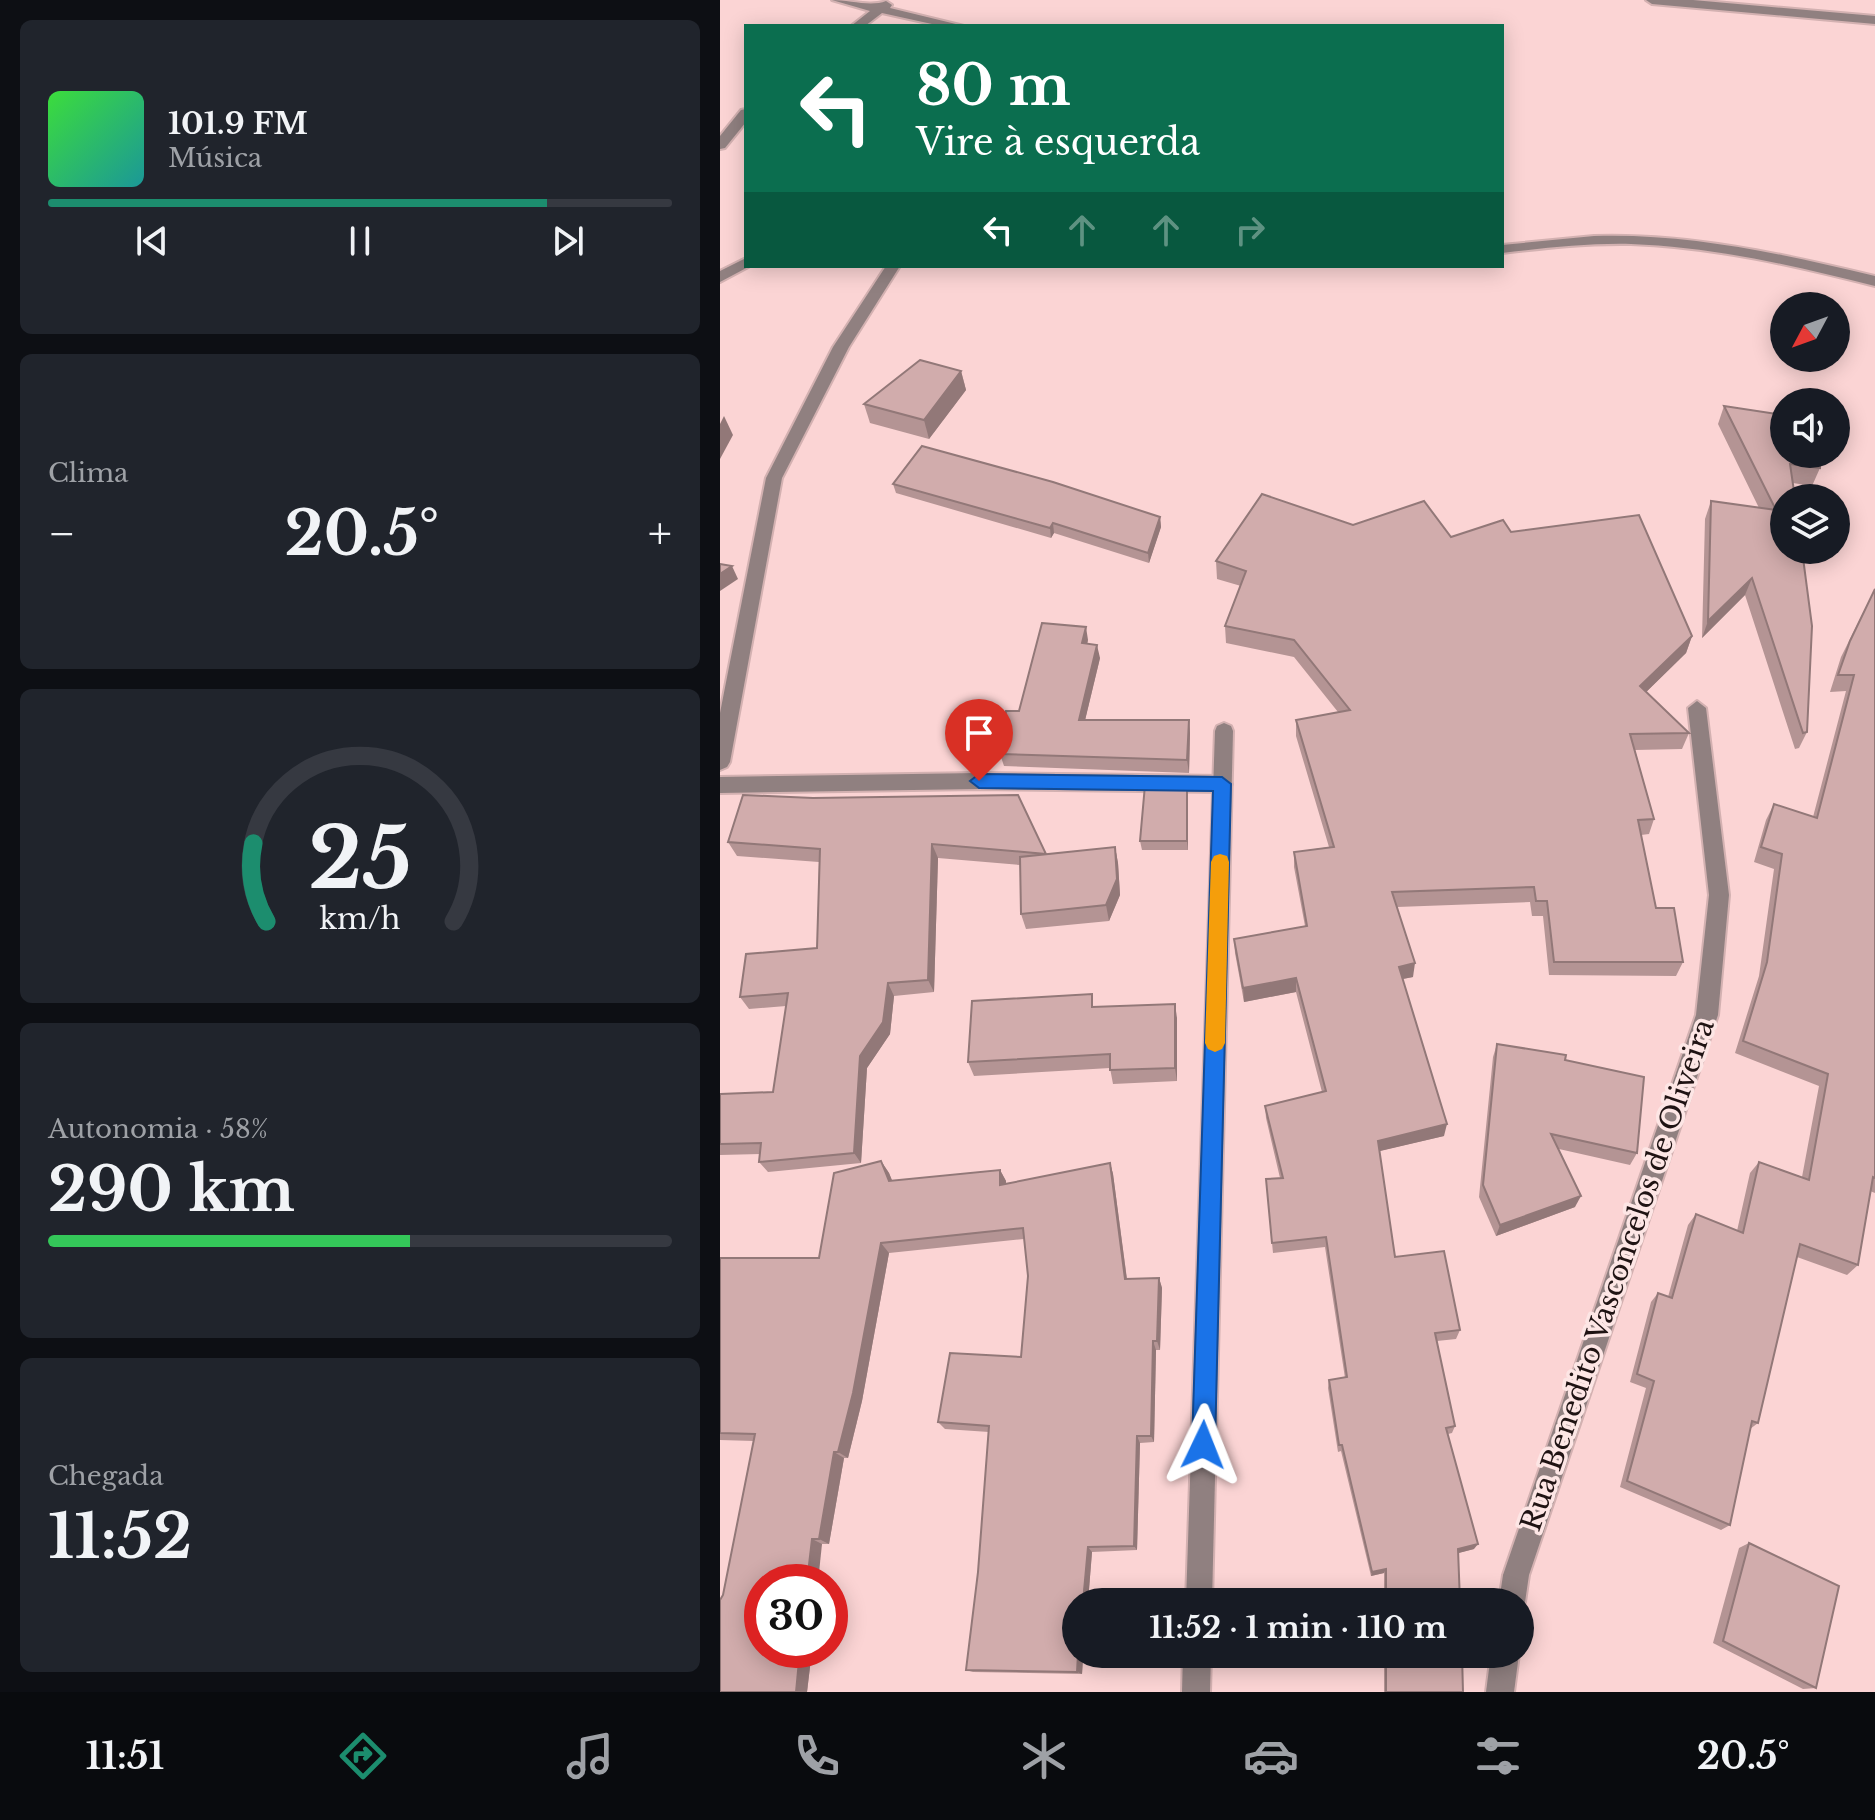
<!DOCTYPE html>
<html lang="pt">
<meta charset="utf-8">
<style>
body{margin:0;font-family:"Libre Baskerville",serif;background:#20242c;color:#f1f3f6;height:100vh;display:flex;flex-direction:column;font-size:30px;white-space:nowrap}
*{box-sizing:border-box;margin:0}
p{font-size:26px;color:#9ea1a6}
.icon{flex:none;width:44px;height:44px;fill:none;stroke:currentColor;stroke-width:2;stroke-linecap:round;stroke-linejoin:round}
.map{position:relative;flex:1;overflow:hidden}
.drawer{display:flex;flex-direction:column;gap:20px;padding:20px;background:#0d0f14;width:720px}
.drawer>*{flex:none}
.guide{position:absolute;left:24px;top:24px;width:760px;height:244px;border-radius:0px;box-shadow:0 4px 20px #0003;background:#0b6e4f;color:#fff;overflow:hidden}
.needle{width:52px;rotate:229deg}
.fabs{position:absolute;left:1050px;top:292px;display:grid;gap:16px}
.fabs a{display:grid;place-items:center;width:80px;height:80px;border-radius:50%;background:#171b24;box-shadow:0 4px 20px #0003;font-size:40px}
.speed{position:absolute;left:24px;top:1564px;display:flex;gap:16px;font-size:40px;font-weight:700;text-align:center}
.speed>*{display:grid;place-content:center;width:104px;height:104px;border-radius:50%;background:#171b24;box-shadow:0 4px 20px #0003;line-height:1}
.speed .limit{border:12px solid #d22;background:#fff;color:#111}
.pin{position:absolute;display:grid;place-items:center;width:68px;height:68px;color:#fff;margin:-82px -34px;border-radius:50% 50% 50% 0;rotate:-45deg;box-shadow:0 0 8px #0007}
.pin .icon{rotate:45deg}
.me{position:absolute;width:88px;margin:-44px;rotate:2deg;stroke-linejoin:round;filter:drop-shadow(0 0 6px #0008)}
.turn{display:flex;align-items:center;gap:28px;height:168px;padding:0 40px;font-size:36px}
.turn .icon{width:104px;height:104px;stroke-width:2.5}
.turn b{display:block;font-size:56px;line-height:68px}
.lanes{display:flex;align-items:center;height:76px;padding:0 40px;background:#0003;justify-content:center;gap:40px;direction:ltr}
.lanes .off{opacity:.35}
.big{font-size:60px;font-weight:700;line-height:1.1}
.drawer .widget{flex:1;display:flex;flex-direction:column;justify-content:center;gap:12px;min-width:0;padding:0 28px;border-radius:12px;background:#20242c}
.drawer .dial{align-items:center;gap:0}
.dial svg{height:208px;overflow:visible;fill:none;stroke:#363941;stroke-width:7;stroke-linecap:round;text-anchor:middle}
.dial text{fill:#f1f3f6;stroke:none}
.song{display:flex;align-items:center;gap:24px}
.cover{width:96px;height:96px;border-radius:12px;background:linear-gradient(135deg,hsl(120 70% 55%),hsl(180 70% 35%))}
.played{height:8px;border-radius:4px;background:linear-gradient(90deg,#1c8d6e 80%,#363941 80%)}
.keys{display:flex;justify-content:space-around;direction:ltr}
.heat{display:flex;justify-content:space-between;align-items:center;font-size:44px;direction:ltr}
.charge{height:12px;border-radius:6px;background:linear-gradient(90deg,#34c759 58%,#363941 0)}
.trip{position:absolute;left:342px;top:1588px;width:472px;height:80px;border-radius:40px;background:#171b24;box-shadow:0 4px 20px #0003;font-weight:700;line-height:80px;text-align:center}
.tab-bar{display:flex;height:128px;justify-content:space-around;align-items:center;background:#090b0e;color:#9ea1a6}
.tab-bar .icon{width:56px;height:56px}
.tab-bar .selected{color:#1c8d6e}
.tab-bar b{font-size:36px;color:#f1f3f6}
main{display:flex;flex:1;min-height:0}
.map>svg:first-child{display:block}
.lines{fill:none;stroke-linecap:round;stroke-linejoin:round}
.lane-casing{stroke:#d3b1b1;stroke-width:4}
.street-casing{stroke:#d3b1b1;stroke-width:4}
.lane{fill:#908080;fill-rule:evenodd}
.street{fill:#908080;fill-rule:evenodd}
.wall{fill:#b49494}
.shaded-wall{fill:#927878}
.building{fill:#d1acac;stroke:#927878;stroke-width:2}
.route{fill:#1a73e8;stroke:#114b97;stroke-width:2}
.slow{fill:#f59e0b}
.labels{text-anchor:middle;stroke-width:7;stroke-linejoin:round;paint-order:stroke}
.street-label{font-size:28px;fill:#1f1313;stroke:#fde6e5}
</style>
<main>
<section class="drawer">
<div class="widget">
<div class="song"><i class="cover"></i><div><b>101.9 FM</b><p>Música</p></div></div>
<div class="played"></div>
<div class="keys"><svg class="icon" aria-label="previous" viewBox="0 0 24 24"><path d="M18 5L8 12l10 7zM5 5v14"/></svg><svg class="icon" aria-label="pause" viewBox="0 0 24 24"><path d="M8 5v14M16 5v14"/></svg><svg class="icon" aria-label="next" viewBox="0 0 24 24"><path d="M6 5l10 7-10 7zM19 5v14"/></svg></div>
</div>
<div class="widget"><p>Clima</p>
<div class="heat"><a>−</a><b class="big">20.5°</b><a>+</a></div>
</div>
<div class="widget dial"><svg viewBox="0 0 100 80">
<path d="M14 69A42 42 0 1 1 86 69"/>
<path d="M14 69A42 42 0 0 1 9 39" stroke="#1c8d6e"/>
<text x="50" y="56" font-size="32" font-weight="700">25</text>
<text x="50" y="72" font-size="11">km/h</text>
</svg></div>
<div class="widget"><p>Autonomia · 58%</p><b class="big">290 km</b><div class="charge"></div></div>
<div class="widget"><p>Chegada</p><b class="big">11:52</b></div>
</section>
<div class="map">
<svg width="1155" height="1692" viewBox="0 0 1155 1692">
<rect width="100%" height="100%" fill="#fbd4d4"/>
<g class="lines">
<defs>
<path id="lane" d="M 259,773 L 502,776 L 509,778 L 512,784 L 509,790 L 502,792 L 259,789 L 0,793 L 0,777 Z"/>
<g id="street">
<path d="M 112,0 C 129,0 151,7 166,1 L 172,5 L 170,8 L 244,26 L 221,26 L 162,13 L 145,26 L 131,26 L 150,11 Z"/>
<path d="M 926,0 L 973,0 L 1155,16 L 1155,24 L 932,4 Z"/>
<path d="M 26,109 L 26,122 L 5,148 L 0,149 L 0,136 L 21,110 Z"/>
<path d="M 874,236 C 969,233 1063,254 1155,276 L 1155,286 C 1076,266 994,247 911,244 C 868,243 825,248 782,253 L 782,245 Z"/>
<path d="M 26,258 L 26,266 L 30,266 L 0,282 L 0,271 Z"/>
<path d="M 166,266 L 180,266 L 129,347 L 62,478 L 10,762 L 7,767 L 0,770 L 0,713 L 46,478 L 113,347 Z"/>
<path d="M 977,701 L 986,708 L 1009,895 L 998,1015 L 809,1575 L 805,1602 L 800,1612 L 800,1602 L 779,1602 L 783,1575 L 976,1015 L 989,895 L 968,708 Z"/>
<path d="M 504,723 L 511,726 L 513,731 L 492,1602 L 466,1602 L 495,731 L 497,726 Z"/>
<path d="M 463,1654 L 491,1654 L 490,1692 L 462,1692 Z"/>
<path d="M 771,1654 L 799,1654 L 794,1692 L 766,1692 Z"/>
</g>
</defs>
<use href="#lane" class="lane-casing"/>
<use href="#street" class="street-casing"/>
<use href="#lane" class="lane"/>
<use href="#street" class="street"/>
</g>
<g class="wall">
<path d="M 241,371 L 246,390 L 209,439 L 150,423 L 144,404 Z"/>
<path d="M 1004,406 L 1100,468 L 1092,486 L 1073,483 L 1087,732 L 1079,748 L 1075,749 L 1025,595 L 982,638 L 985,519 L 991,501 L 1039,508 L 998,424 Z"/>
<path d="M 173,484 L 440,517 L 441,527 L 429,563 L 334,533 L 331,538 L 176,493 Z"/>
<path d="M 633,525 L 731,537 L 791,532 L 972,636 L 966,653 L 926,692 L 969,733 L 962,749 L 915,750 L 934,819 L 929,834 L 921,835 L 936,908 L 963,962 L 956,976 L 829,975 L 823,916 L 812,916 L 810,902 L 677,907 L 693,977 L 683,979 L 724,1136 L 659,1151 L 675,1257 L 740,1330 L 736,1339 L 717,1341 L 735,1426 L 732,1433 L 728,1434 L 754,1549 L 738,1553 L 740,1602 L 664,1602 L 664,1573 L 651,1576 L 621,1451 L 618,1452 L 608,1388 L 609,1380 L 625,1378 L 605,1247 L 553,1253 L 547,1190 L 560,1178 L 546,1118 L 545,1106 L 602,1092 L 576,992 L 524,1002 L 515,953 L 514,939 L 585,926 L 574,867 L 574,852 L 609,847 L 576,736 L 576,720 L 618,712 L 574,657 L 506,643 L 505,626 L 521,586 L 497,579 L 496,561 Z"/>
<path d="M 1155,589 L 1155,1193 L 1150,1191 L 1138,1265 L 1127,1275 L 1077,1257 L 1038,1423 L 1030,1429 L 1010,1525 L 1001,1530 L 900,1487 L 926,1388 L 910,1382 L 931,1302 L 938,1293 L 948,1297 L 968,1225 L 976,1214 L 1017,1231 L 1030,1173 L 1039,1162 L 1082,1177 L 1099,1086 L 1015,1053 L 1039,976 L 1054,869 L 1034,862 L 1046,820 L 1054,804 L 1093,817 L 1126,691 L 1110,692 L 1121,657 Z"/>
<path d="M 368,640 L 367,644 L 380,658 L 365,720 L 469,720 L 470,733 L 469,773 L 284,766 L 280,754 L 299,711 Z"/>
<path d="M 23,795 L 326,854 L 395,847 L 398,863 L 400,895 L 389,921 L 306,929 L 301,914 L 300,865 L 218,858 L 214,992 L 174,996 L 170,1034 L 147,1068 L 141,1163 L 48,1172 L 39,1162 L 40,1154 L 0,1155 L 0,1094 L 53,1092 L 66,1006 L 29,1009 L 20,997 L 97,948 L 99,862 L 17,856 L 8,842 Z"/>
<path d="M 468,795 L 468,850 L 422,850 L 420,841 Z"/>
<path d="M 376,1006 L 457,1018 L 457,1081 L 393,1084 L 390,1068 L 254,1076 L 248,1062 Z"/>
<path d="M 777,1044 L 917,1153 L 910,1165 L 839,1149 L 855,1207 L 776,1236 L 759,1197 L 773,1057 Z"/>
<path d="M 161,1161 L 169,1173 L 172,1181 L 280,1170 L 286,1181 L 286,1184 L 390,1163 L 393,1174 L 407,1279 L 439,1278 L 442,1288 L 440,1350 L 436,1350 L 434,1442 L 420,1443 L 417,1550 L 372,1552 L 362,1674 L 253,1672 L 246,1670 L 258,1572 L 269,1432 L 225,1429 L 218,1422 L 301,1357 L 308,1276 L 304,1239 L 169,1253 L 142,1401 L 128,1458 L 124,1458 L 109,1544 L 102,1544 L 42,1650 L 92,1650 L 87,1692 L 0,1692 L 1,1600 L 3,1595 L 34,1441 L 0,1440 L 0,1258 L 99,1258 Z"/>
<path d="M 1029,1543 L 1096,1688 L 1083,1689 L 993,1643 L 1019,1548 Z"/>
<path d="M 664,1654 L 742,1654 L 743,1692 L 664,1692 Z"/>
</g>
<g class="shaded-wall">
<path d="M 241,371 L 246,390 L 209,439 L 204,420 Z"/>
<path d="M 4,416 L 13,435 L 0,459 L 0,424 Z"/>
<path d="M 440,517 L 441,527 L 429,563 L 428,553 Z"/>
<path d="M 333,523 L 334,533 L 331,538 L 330,528 Z"/>
<path d="M 12,566 L 18,579 L 0,591 L 0,574 Z"/>
<path d="M 1032,578 L 1025,595 L 982,638 L 988,621 Z"/>
<path d="M 366,627 L 368,640 L 364,656 L 362,643 Z"/>
<path d="M 972,636 L 966,653 L 915,703 L 920,686 Z"/>
<path d="M 377,645 L 380,658 L 362,733 L 359,720 Z"/>
<path d="M 469,720 L 470,733 L 469,773 L 467,760 Z"/>
<path d="M 467,786 L 468,795 L 468,850 L 467,841 Z"/>
<path d="M 212,844 L 218,858 L 214,992 L 208,980 Z"/>
<path d="M 395,847 L 398,863 L 400,895 L 389,921 L 386,905 Z"/>
<path d="M 695,963 L 693,977 L 677,980 L 679,967 Z"/>
<path d="M 576,978 L 576,992 L 524,1002 L 523,988 Z"/>
<path d="M 168,983 L 174,996 L 170,1034 L 147,1068 L 141,1163 L 134,1153 L 140,1056 Z"/>
<path d="M 455,1004 L 457,1018 L 457,1081 L 455,1068 Z"/>
<path d="M 727,1124 L 724,1136 L 656,1152 L 658,1141 Z"/>
<path d="M 161,1161 L 169,1173 L 177,1192 L 169,1181 Z"/>
<path d="M 390,1163 L 393,1174 L 408,1288 L 405,1279 Z"/>
<path d="M 280,1170 L 286,1181 L 285,1195 L 280,1185 Z"/>
<path d="M 861,1196 L 855,1207 L 776,1236 L 780,1225 Z"/>
<path d="M 161,1243 L 169,1253 L 142,1401 L 128,1458 L 118,1452 Z"/>
<path d="M 439,1278 L 442,1288 L 440,1350 L 437,1341 Z"/>
<path d="M 433,1341 L 436,1350 L 434,1442 L 431,1436 Z"/>
<path d="M 417,1436 L 420,1443 L 417,1550 L 414,1546 Z"/>
<path d="M 114,1452 L 124,1458 L 109,1544 L 99,1539 Z"/>
<path d="M 92,1539 L 102,1544 L 98,1582 L 87,1582 Z"/>
<path d="M 758,1544 L 754,1549 L 735,1554 L 738,1549 Z"/>
<path d="M 368,1547 L 372,1552 L 368,1602 L 363,1602 Z"/>
<path d="M 666,1569 L 664,1573 L 651,1576 L 652,1572 Z"/>
<path d="M 80,1650 L 92,1650 L 87,1692 L 76,1692 Z"/>
<path d="M 358,1654 L 363,1654 L 362,1674 L 357,1672 Z"/>
</g>
<g class="building">
<path d="M 200,360 L 241,371 L 204,420 L 144,404 Z"/>
<path d="M 1004,406 L 1064,415 L 1064,454 L 1100,454 L 1100,468 L 1070,464 L 1075,498 L 1064,498 L 1064,550 L 1082,550 L 1092,626 L 1087,732 L 1083,733 L 1032,578 L 988,621 L 991,501 L 1056,510 Z"/>
<path d="M 202,446 L 333,482 L 440,517 L 428,553 L 333,523 L 330,528 L 173,484 Z"/>
<path d="M 542,494 L 633,525 L 704,501 L 731,537 L 783,520 L 791,532 L 919,515 L 972,636 L 920,686 L 969,733 L 910,734 L 934,819 L 918,820 L 936,908 L 954,908 L 963,962 L 834,962 L 827,901 L 816,901 L 814,887 L 672,892 L 695,963 L 679,967 L 727,1124 L 658,1141 L 675,1257 L 724,1251 L 740,1330 L 715,1333 L 735,1426 L 726,1428 L 758,1544 L 738,1549 L 740,1602 L 666,1602 L 666,1569 L 652,1572 L 622,1445 L 619,1445 L 609,1380 L 627,1377 L 606,1237 L 552,1243 L 546,1179 L 563,1178 L 545,1106 L 606,1091 L 576,978 L 523,988 L 514,939 L 587,926 L 574,852 L 614,847 L 576,720 L 630,710 L 574,640 L 505,626 L 526,571 L 496,561 Z"/>
<path d="M 0,564 L 12,566 L 0,574 Z"/>
<path d="M 1155,589 L 1155,1178 L 1153,1177 L 1138,1265 L 1080,1244 L 1038,1423 L 1032,1421 L 1010,1525 L 907,1481 L 934,1381 L 917,1374 L 938,1293 L 952,1298 L 976,1214 L 1023,1233 L 1039,1162 L 1089,1180 L 1108,1074 L 1023,1041 L 1047,962 L 1062,854 L 1041,847 L 1054,804 L 1097,818 L 1134,675 L 1118,675 L 1130,641 Z"/>
<path d="M 322,623 L 366,627 L 362,643 L 377,645 L 359,720 L 469,720 L 467,760 L 280,754 L 286,711 L 299,711 Z"/>
<path d="M 425,785 L 467,786 L 467,841 L 420,841 Z"/>
<path d="M 23,795 L 93,798 L 298,795 L 326,854 L 212,844 L 208,980 L 168,983 L 163,1022 L 140,1056 L 134,1153 L 39,1162 L 41,1143 L 0,1144 L 0,1094 L 53,1092 L 68,993 L 20,997 L 26,954 L 97,948 L 100,849 L 8,842 Z"/>
<path d="M 395,847 L 397,879 L 386,905 L 301,914 L 300,857 Z"/>
<path d="M 372,994 L 372,1007 L 455,1004 L 455,1068 L 390,1070 L 390,1054 L 248,1062 L 252,1001 Z"/>
<path d="M 777,1044 L 846,1055 L 845,1060 L 924,1077 L 917,1153 L 831,1134 L 861,1196 L 780,1225 L 763,1185 Z"/>
<path d="M 161,1161 L 169,1181 L 280,1170 L 280,1185 L 390,1163 L 405,1279 L 439,1278 L 437,1341 L 433,1341 L 431,1436 L 417,1436 L 414,1546 L 368,1547 L 363,1602 L 356,1602 L 356,1654 L 358,1654 L 357,1672 L 246,1670 L 258,1572 L 269,1426 L 218,1422 L 230,1353 L 301,1357 L 308,1276 L 303,1228 L 161,1243 L 133,1393 L 118,1452 L 114,1452 L 99,1539 L 92,1539 L 87,1582 L 42,1582 L 42,1650 L 80,1650 L 76,1692 L 0,1692 L 0,1600 L 3,1595 L 35,1434 L 0,1433 L 0,1258 L 99,1258 L 114,1173 Z"/>
<path d="M 1029,1543 L 1119,1586 L 1096,1688 L 1003,1641 Z"/>
<path d="M 666,1654 L 742,1654 L 743,1692 L 666,1692 Z"/>
</g>
<path class="route" d="M 259,774 L 502,777 L 511,784 L 495,1445 L 491,1453 L 483,1456 L 475,1453 L 472,1445 L 493,791 L 259,788 L 250,781 Z"/>
<path class="slow" d="M 500,854 L 507,856 L 509,862 L 505,1043 L 502,1049 L 495,1052 L 488,1049 L 485,1043 L 491,862 L 494,856 Z"/>
<g class="labels">
<g class="street-label">
<text transform="translate(897 1275) rotate(-71)" y="10">Rua Benedito Vasconcelos de Oliveira</text>
</g>
</g>
</svg>
<div class="fabs">
<a><svg class="needle" viewBox="-14 -14 28 28"><path d="M0-13l5 13h-10z" fill="#e53935"/><path d="M0 13l5-13h-10z" fill="#9ea1a6"/></svg></a>
<a><svg class="icon" aria-label="sound" viewBox="0 0 24 24"><path d="M4 9h4l5-4v14l-5-4H4zM17 9q2 3 0 6"/></svg></a>
<a><svg class="icon" aria-label="layers" viewBox="0 0 24 24"><path d="M12 4l9 5-9 5-9-5zM3 14l9 5 9-5"/></svg></a>
</div>
<div class="speed"><div class="limit">30</div></div>
<div class="pin" style="left:259px;top:781px;background:#d93025"><svg class="icon" aria-label="arrive" viewBox="0 0 24 24"><path d="M6 21V4h12l-3 4 3 4H6"/></svg></div>
<svg class="me" style="left:483px;top:1445px" viewBox="-20 -20 40 40"><path d="M0-17L14 15 0 8-14 15z" fill="#1a73e8" stroke="#fff" stroke-width="4"/></svg>
<div class="trip">11:52 · 1 min · 110 m</div>
<div class="guide">
<div class="turn"><svg class="icon" aria-label="left" viewBox="0 0 24 24"><path d="M17 20v-9H6M10 6l-5 5 5 5"/></svg><div><b>80 m</b>Vire à esquerda</div></div>
<div class="lanes"><svg class="icon" aria-label="left" viewBox="0 0 24 24"><path d="M17 20v-9H6M10 6l-5 5 5 5"/></svg><svg class="icon off" aria-label="ahead" viewBox="0 0 24 24"><path d="M12 20V5M6 11l6-6 6 6"/></svg><svg class="icon off" aria-label="ahead" viewBox="0 0 24 24"><path d="M12 20V5M6 11l6-6 6 6"/></svg><svg class="icon off" aria-label="right" viewBox="0 0 24 24"><path d="M7 20v-9h11M14 6l5 5-5 5"/></svg></div>
</div>
</div>
</main>
<nav class="tab-bar">
<b>11:51</b>
<svg class="icon selected" aria-label="directions" viewBox="0 0 24 24"><path d="M12 3l9 9-9 9-9-9zM9 14v-3h6M13 9l2 2-2 2"/></svg>
<svg class="icon" aria-label="music" viewBox="0 0 24 24"><path d="M9 18V5l10-2v13"/><circle cx="6" cy="18" r="3"/><circle cx="16" cy="16" r="3"/></svg>
<svg class="icon" aria-label="phone" viewBox="0 0 24 24"><path d="M5 4h4l2 5-3 2q2 4 5 5l2-3 5 2v4C11 20 4 13 5 4z"/></svg>
<svg class="icon" aria-label="climate" viewBox="0 0 24 24"><path d="M12 3v18M4 7l16 10M4 17L20 7"/></svg>
<svg class="icon" aria-label="car" viewBox="0 0 24 24"><path d="M5 17H2v-5l4-1 3-4h7l3 4 3 1v5h-3M9 17h6M6 11h13"/><circle cx="7" cy="17" r="2"/><circle cx="17" cy="17" r="2"/></svg>
<svg class="icon" aria-label="filters" viewBox="0 0 24 24"><path d="M4 7h16M4 17h16"/><circle cx="9" cy="7" r="2"/><circle cx="15" cy="17" r="2"/></svg>
<b>20.5°</b>
</nav>
